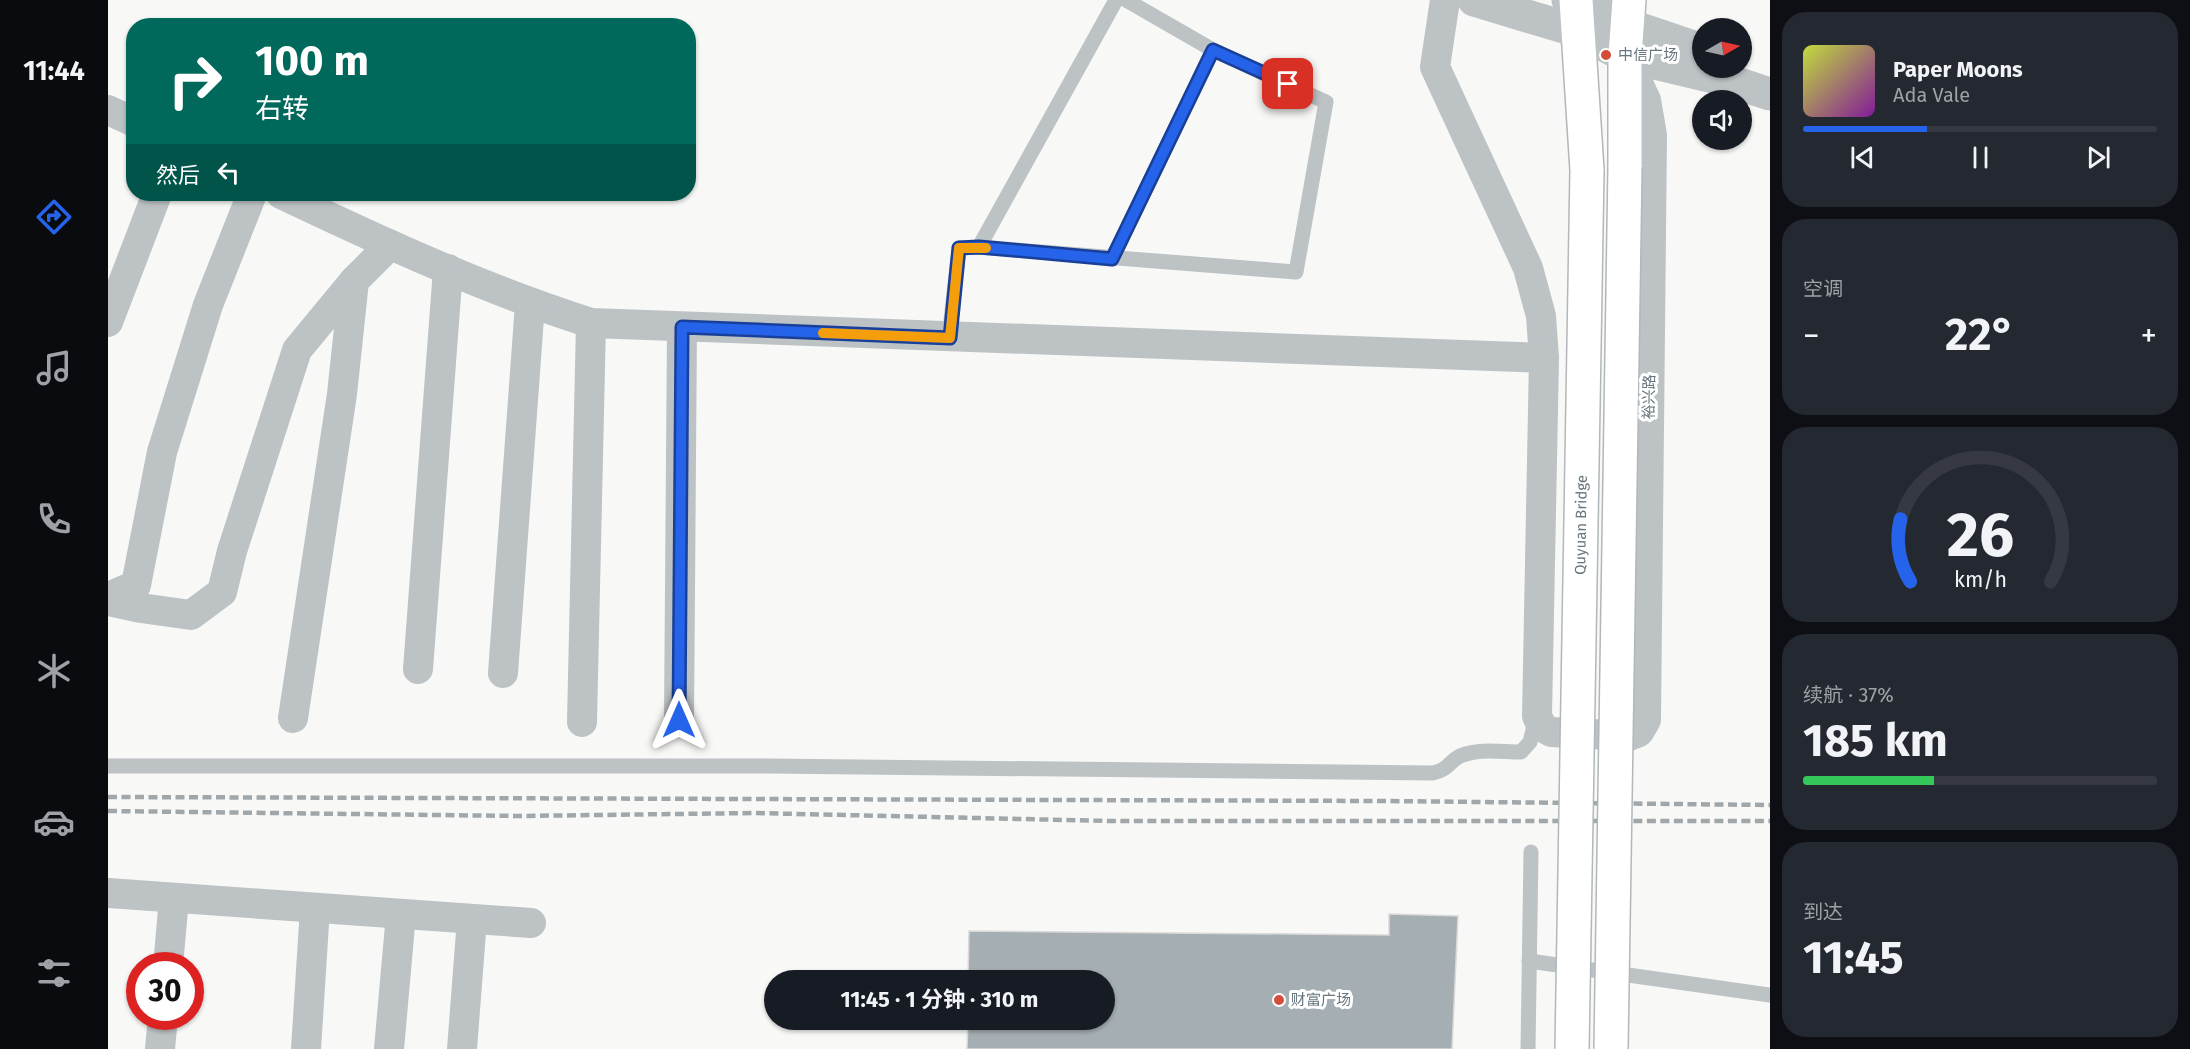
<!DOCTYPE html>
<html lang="zh">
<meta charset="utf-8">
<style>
body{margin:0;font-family:"Fira Sans","Noto Sans SC",sans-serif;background:#242831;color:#f1f3f6;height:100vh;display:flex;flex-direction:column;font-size:22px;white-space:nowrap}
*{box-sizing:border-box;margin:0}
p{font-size:20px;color:#9ea1a6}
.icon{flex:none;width:33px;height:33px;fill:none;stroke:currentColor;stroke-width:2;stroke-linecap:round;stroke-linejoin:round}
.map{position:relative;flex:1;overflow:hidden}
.sheet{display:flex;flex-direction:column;gap:12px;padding:12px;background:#0d0f14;width:420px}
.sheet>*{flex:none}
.banner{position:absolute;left:18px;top:18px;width:570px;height:183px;border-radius:24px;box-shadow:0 2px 4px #0004;background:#00695c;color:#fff;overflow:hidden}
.needle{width:39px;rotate:81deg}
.controls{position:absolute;left:1584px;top:18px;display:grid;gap:12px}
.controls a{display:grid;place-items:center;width:60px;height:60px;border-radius:50%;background:#171b24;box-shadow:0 2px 4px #0004;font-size:30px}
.speed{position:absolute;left:18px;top:952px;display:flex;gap:12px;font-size:30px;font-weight:700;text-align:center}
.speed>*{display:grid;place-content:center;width:78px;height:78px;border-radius:50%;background:#171b24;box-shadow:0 2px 4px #0004;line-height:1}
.speed .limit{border:9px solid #d22;background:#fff;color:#111}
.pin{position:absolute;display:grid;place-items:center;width:51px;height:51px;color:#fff;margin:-26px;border-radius:12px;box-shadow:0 3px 9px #0006}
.me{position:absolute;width:66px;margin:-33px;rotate:0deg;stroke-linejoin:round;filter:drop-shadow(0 0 4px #0008)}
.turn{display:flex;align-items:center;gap:21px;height:126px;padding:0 30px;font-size:27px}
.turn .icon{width:78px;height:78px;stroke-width:2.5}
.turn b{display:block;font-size:42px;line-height:51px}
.then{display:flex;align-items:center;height:57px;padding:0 30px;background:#0003;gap:12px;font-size:22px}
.big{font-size:45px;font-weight:700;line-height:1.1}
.sheet .card{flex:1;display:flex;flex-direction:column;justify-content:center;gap:9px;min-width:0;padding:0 21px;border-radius:24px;background:#242831}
.sheet .dial{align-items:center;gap:0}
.dial svg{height:156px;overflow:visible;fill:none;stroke:#363941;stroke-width:7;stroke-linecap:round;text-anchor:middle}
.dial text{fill:#f1f3f6;stroke:none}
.song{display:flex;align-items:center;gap:18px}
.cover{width:72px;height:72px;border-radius:9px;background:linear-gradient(135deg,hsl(70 70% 55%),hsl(290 70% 35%))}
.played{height:6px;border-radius:3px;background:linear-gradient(90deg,#2563eb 35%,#363941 35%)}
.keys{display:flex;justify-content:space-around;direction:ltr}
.heat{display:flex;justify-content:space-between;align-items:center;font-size:33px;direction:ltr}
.charge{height:9px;border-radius:4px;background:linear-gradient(90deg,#34c759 37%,#363941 0)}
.trip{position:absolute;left:656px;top:970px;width:351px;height:60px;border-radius:30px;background:#171b24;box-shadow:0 2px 4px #0004;font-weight:700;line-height:60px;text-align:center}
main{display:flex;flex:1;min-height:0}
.dock{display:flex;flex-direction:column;width:108px;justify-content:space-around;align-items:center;background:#090b0e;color:#9ea1a6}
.dock .icon{width:42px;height:42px}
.dock .active{color:#2563eb}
.dock b{font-size:27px;color:#f1f3f6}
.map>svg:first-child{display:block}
.building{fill:#a5aeb2;stroke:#dad9d8;stroke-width:1.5}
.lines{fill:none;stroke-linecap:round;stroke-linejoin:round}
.primary-casing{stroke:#b1b7ba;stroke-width:36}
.service{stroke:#bdc2c5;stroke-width:15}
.minor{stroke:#bdc2c5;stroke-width:30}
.tertiary{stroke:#bdc2c5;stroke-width:33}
.primary{stroke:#fff;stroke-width:33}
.rail{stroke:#a0a7ab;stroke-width:4.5;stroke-dasharray:9 4.5;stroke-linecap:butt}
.primary-bridge-casing{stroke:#b1b7ba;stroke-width:36;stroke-linecap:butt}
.primary-bridge{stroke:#fff;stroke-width:33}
.route-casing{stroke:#184099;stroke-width:15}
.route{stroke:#2563eb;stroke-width:10}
.slow{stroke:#f59e0b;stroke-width:10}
.poi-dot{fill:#d34e3a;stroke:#fff;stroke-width:2}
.labels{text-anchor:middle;stroke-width:6;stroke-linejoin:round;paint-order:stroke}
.poi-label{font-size:15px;fill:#66767e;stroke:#fff;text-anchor:start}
.street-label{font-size:15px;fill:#66767e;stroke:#fff}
</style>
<main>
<nav class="dock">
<b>11:44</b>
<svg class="icon active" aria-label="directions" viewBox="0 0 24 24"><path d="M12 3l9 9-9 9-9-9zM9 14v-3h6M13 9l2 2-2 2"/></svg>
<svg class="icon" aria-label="music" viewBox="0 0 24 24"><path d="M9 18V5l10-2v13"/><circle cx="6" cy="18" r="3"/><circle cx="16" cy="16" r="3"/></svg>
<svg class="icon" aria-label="phone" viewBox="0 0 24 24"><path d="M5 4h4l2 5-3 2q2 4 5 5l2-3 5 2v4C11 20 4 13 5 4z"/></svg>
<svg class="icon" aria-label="climate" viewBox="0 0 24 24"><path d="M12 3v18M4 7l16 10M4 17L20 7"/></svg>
<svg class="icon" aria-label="car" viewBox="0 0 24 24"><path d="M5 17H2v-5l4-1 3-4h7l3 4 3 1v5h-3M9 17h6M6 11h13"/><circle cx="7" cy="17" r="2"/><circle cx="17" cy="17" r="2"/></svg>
<svg class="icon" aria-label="filters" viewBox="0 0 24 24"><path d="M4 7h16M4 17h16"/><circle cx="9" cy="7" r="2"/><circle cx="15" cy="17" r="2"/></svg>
</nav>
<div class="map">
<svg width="1662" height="1049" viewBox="0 0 1662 1049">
<rect width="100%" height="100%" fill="#f8f8f6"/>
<path class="building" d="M 1281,914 L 1350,916 L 1344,1049 L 859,1049 L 860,1020 L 996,1020 L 996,981 L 860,981 L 861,931 L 1281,935 Z"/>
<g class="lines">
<defs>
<g id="primary">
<path d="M 1468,0 L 1479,170"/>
<path d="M 1517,167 L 1517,56 L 1521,0"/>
</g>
</defs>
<use href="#primary" class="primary-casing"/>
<g class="service">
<path d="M 871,247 L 1008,0"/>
<path d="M 1004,259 L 1105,50"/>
<path d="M 841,338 L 851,248 L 871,247 L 1188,272 L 1218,102 L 1105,50 L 1018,0"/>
<path d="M 0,766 L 660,766 L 1325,773 C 1342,769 1340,762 1352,756 C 1371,748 1393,752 1413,752 L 1422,742 L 1428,718"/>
<path d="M 1421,961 L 1662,995"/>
<path d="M 1420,1049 L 1423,852"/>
</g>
<g class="minor">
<path d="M 1337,0 L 1327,67 L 1420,268 L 1433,316 L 1436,358 L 1429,716 L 1434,727 L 1443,732 L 1521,736 L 1531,732 L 1538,720 L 1544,135 L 1538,100 L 1517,56"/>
<path d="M 0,110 L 26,122"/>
<path d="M 173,194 C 274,242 376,289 483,323 L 1436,358"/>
<path d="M 0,322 L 49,194"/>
<path d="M 0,597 L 28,585 L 54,452 L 100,305 L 144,194"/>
<path d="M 0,601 L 33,608 L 83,615 L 114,592 L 124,551 L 189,350 L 246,281"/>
<path d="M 310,669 L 340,269"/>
<path d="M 395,673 L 422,304"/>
<path d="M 185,718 L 234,394 L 246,281 L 282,245"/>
<path d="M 571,720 L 574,327"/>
<path d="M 474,722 L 483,323"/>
<path d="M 0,893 L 423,923"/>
<path d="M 60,966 L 66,898"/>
<path d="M 52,1049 L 55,1017"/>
<path d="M 198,1049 L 207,908"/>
<path d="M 281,1049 L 293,914"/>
<path d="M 354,1049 L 364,919"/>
</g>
<g class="tertiary">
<path d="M 1366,0 L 1469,31 L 1517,56 L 1622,81 L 1662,94"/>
<path d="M 1460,0 L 1520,25 L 1594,50"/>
</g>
<use href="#primary" class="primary"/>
<g class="rail">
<path d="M 0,797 L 1277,801 L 1662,805"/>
<path d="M 0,811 L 411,816 L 647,813 L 1002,821 L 1662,821"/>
</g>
<defs>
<g id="primary-bridge">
<path d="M 1464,1049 L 1479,170"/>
<path d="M 1503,1049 L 1517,167"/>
</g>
</defs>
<use href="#primary-bridge" class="primary-bridge-casing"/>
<use href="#primary-bridge" class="primary-bridge"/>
</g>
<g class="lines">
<defs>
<path id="route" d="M 571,720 L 574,327 L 842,338 L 851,248 L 871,247 L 1004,259 L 1105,50 L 1180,84"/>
</defs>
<use href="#route" class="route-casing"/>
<use href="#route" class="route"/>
<path class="slow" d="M 715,333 L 842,338 L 851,248 L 878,248"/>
</g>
<g class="poi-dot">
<circle cx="1498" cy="55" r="6"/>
<circle cx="1171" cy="1000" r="6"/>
</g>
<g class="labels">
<g class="poi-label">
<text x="1510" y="60">中信广场</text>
<text x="1183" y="1005">财富广场</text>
</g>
<g class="street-label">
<text transform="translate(1541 397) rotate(-89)" y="5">裕兴路</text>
<text transform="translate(1473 525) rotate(-89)" y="5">Quyuan Bridge</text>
</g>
</g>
</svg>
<div class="controls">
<a><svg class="needle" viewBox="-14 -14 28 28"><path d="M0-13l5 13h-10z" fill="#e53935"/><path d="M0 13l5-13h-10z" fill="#9ea1a6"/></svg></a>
<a><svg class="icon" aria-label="sound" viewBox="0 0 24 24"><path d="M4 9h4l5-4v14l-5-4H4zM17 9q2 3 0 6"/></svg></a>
</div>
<div class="speed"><div class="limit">30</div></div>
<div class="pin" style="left:1180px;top:84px;background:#d93025"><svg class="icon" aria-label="arrive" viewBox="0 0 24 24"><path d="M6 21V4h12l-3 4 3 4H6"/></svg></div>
<svg class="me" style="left:571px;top:720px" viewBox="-20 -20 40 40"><path d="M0-17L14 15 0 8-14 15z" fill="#2563eb" stroke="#fff" stroke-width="4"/></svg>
<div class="trip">11:45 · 1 分钟 · 310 m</div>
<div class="banner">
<div class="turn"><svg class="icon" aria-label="right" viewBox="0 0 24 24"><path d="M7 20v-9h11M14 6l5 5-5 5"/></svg><div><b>100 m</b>右转</div></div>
<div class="then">然后<svg class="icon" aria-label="left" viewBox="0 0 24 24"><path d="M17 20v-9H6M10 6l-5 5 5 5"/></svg></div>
</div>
</div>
<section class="sheet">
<div class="card">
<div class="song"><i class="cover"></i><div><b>Paper Moons</b><p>Ada Vale</p></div></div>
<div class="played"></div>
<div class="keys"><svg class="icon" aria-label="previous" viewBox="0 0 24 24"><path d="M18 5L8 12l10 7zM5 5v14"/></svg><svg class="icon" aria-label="pause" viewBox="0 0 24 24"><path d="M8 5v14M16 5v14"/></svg><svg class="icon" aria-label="next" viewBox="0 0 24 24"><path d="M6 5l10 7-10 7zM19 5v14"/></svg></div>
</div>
<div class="card"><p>空调</p>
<div class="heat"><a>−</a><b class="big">22°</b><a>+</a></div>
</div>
<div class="card dial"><svg viewBox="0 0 100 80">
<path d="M14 69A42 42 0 1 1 86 69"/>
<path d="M14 69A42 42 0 0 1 9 37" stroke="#2563eb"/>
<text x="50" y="56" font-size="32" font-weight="700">26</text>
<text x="50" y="72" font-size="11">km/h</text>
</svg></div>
<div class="card"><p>续航 · 37%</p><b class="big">185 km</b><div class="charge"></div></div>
<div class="card"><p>到达</p><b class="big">11:45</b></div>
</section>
</main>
